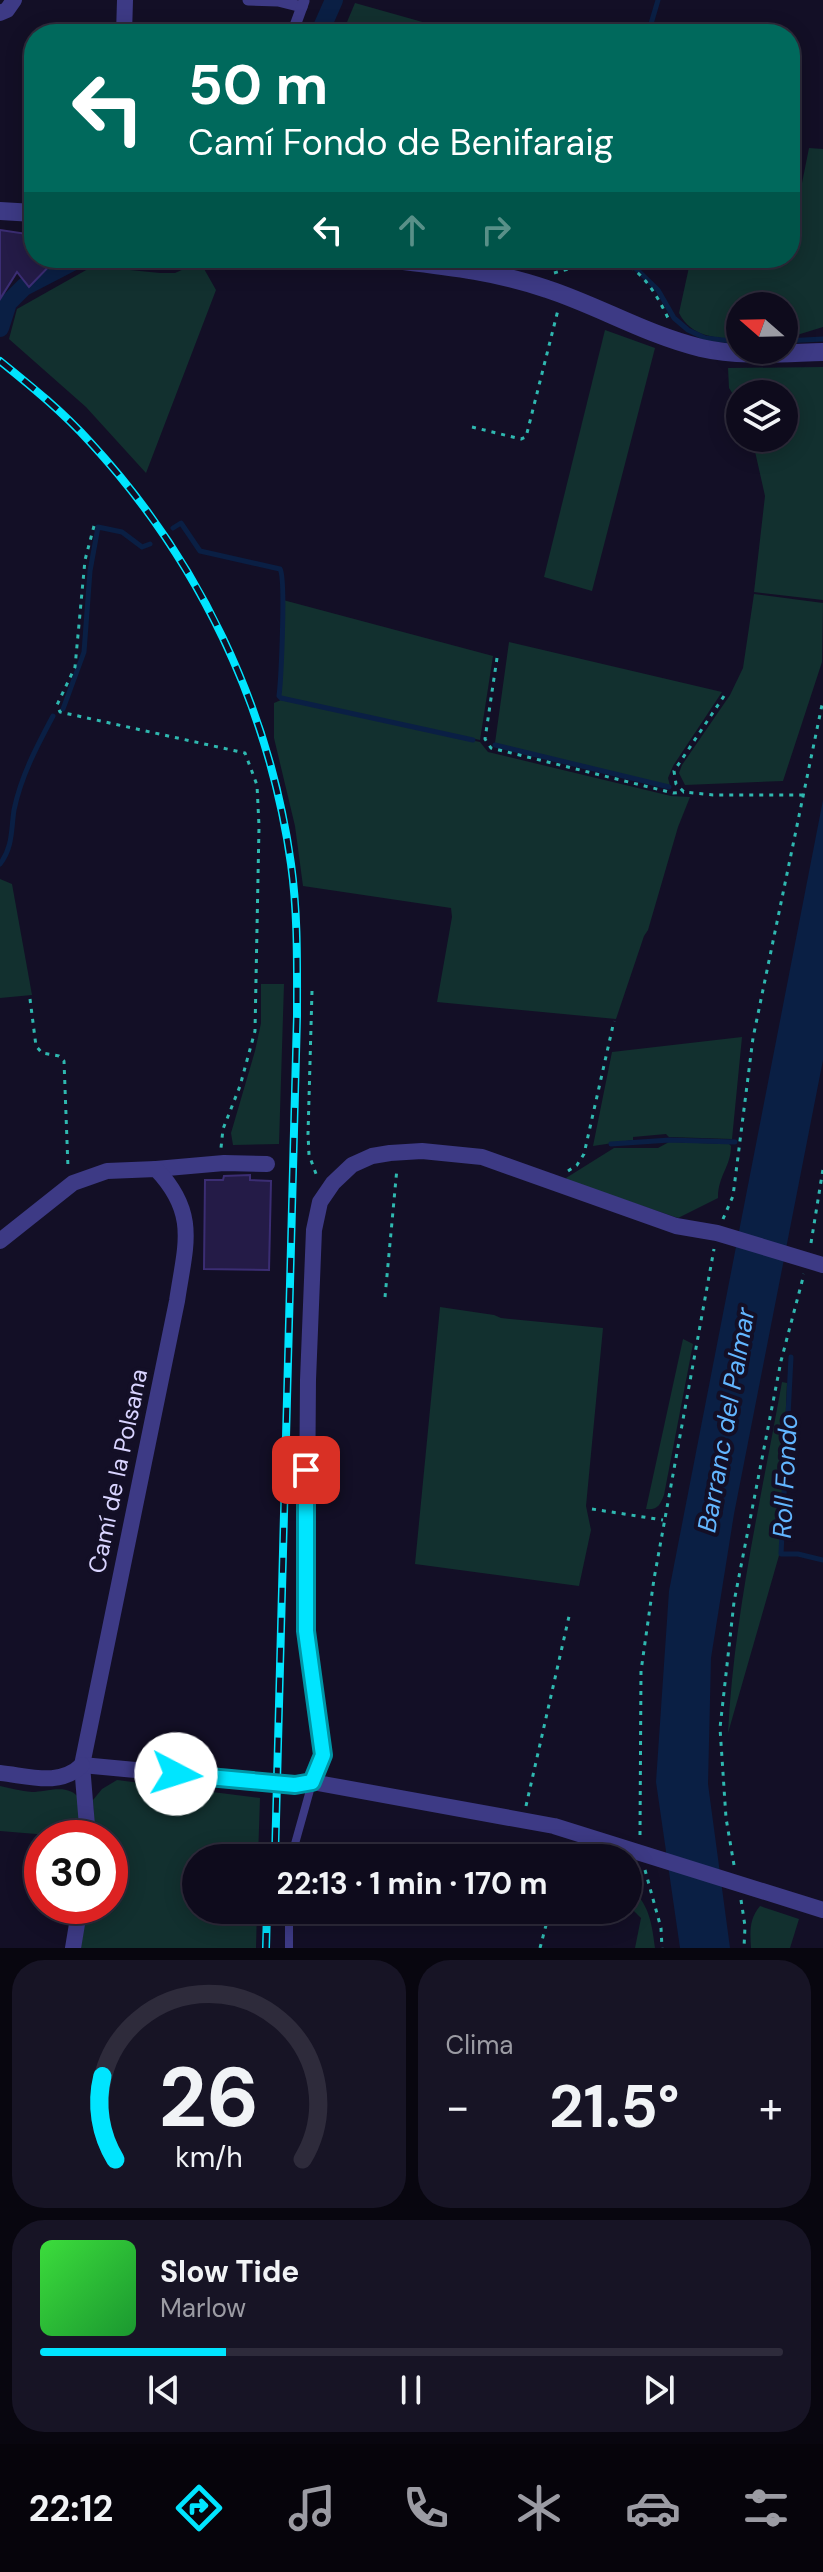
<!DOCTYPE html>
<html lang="es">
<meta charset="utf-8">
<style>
body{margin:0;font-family:"DM Sans",sans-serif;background:#171425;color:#f1f3f6;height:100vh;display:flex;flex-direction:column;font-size:30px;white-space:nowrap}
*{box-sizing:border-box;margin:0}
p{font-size:26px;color:#9b9ba3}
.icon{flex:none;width:44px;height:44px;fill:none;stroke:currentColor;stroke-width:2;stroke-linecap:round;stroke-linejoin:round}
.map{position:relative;height:1948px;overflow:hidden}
.sheet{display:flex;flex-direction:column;gap:12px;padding:12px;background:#08060f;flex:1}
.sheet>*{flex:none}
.banner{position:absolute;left:24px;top:24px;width:776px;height:244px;border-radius:32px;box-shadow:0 4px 20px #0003,0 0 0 2px #2e2b3b;background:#00695c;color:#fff;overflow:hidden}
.needle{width:52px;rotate:290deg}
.controls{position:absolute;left:726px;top:292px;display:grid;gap:16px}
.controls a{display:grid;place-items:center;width:72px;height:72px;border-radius:50%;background:#0e0b1c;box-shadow:0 4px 20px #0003,0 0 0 2px #2e2b3b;font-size:40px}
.speed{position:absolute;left:24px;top:1820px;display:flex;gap:16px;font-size:40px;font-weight:700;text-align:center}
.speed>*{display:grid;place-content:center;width:104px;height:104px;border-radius:50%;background:#0e0b1c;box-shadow:0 4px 20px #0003,0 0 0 2px #2e2b3b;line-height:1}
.speed .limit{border:12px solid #d22;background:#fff;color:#111}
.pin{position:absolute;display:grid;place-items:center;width:68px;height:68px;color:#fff;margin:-34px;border-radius:16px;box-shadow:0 4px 12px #0006}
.me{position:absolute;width:88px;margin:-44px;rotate:95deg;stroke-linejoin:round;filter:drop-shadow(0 0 6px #0008)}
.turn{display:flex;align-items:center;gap:28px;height:168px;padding:0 32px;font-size:36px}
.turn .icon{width:104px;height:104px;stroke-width:2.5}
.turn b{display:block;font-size:56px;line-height:68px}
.lanes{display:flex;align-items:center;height:76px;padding:0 32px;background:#0003;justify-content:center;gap:40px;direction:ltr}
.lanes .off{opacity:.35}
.big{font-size:60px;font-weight:700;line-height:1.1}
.sheet .card{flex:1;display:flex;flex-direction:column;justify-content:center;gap:12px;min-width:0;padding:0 28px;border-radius:32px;background:#171425}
.sheet .dial{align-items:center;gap:0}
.dial svg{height:208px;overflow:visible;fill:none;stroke:#2e2b3b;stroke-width:7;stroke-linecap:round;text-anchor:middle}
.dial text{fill:#f1f3f6;stroke:none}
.song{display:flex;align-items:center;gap:24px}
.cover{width:96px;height:96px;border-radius:12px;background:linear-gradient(135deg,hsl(120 70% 55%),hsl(130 70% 35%))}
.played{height:8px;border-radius:4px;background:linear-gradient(90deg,#00e5ff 25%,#2e2b3b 25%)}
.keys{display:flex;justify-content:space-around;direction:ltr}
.heat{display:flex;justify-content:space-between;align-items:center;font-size:44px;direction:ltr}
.sheet .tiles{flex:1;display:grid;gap:12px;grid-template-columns:1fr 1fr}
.card:last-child{grid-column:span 2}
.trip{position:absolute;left:182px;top:1844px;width:460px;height:80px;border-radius:40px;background:#0e0b1c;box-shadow:0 4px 20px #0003,0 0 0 2px #2e2b3b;font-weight:700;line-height:80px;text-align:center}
.tabs{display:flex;height:128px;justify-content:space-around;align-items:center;background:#06040b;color:#9b9ba3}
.tabs .icon{width:56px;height:56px}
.tabs .on{color:#00e5ff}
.tabs b{font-size:36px;color:#f1f3f6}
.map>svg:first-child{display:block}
.green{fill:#12302f}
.water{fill:#0a1f44}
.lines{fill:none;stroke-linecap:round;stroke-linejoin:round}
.stream{stroke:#0a1f44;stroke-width:5}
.canal{stroke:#0a1f44;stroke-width:18}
.building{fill:#241b47;stroke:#3b2d73;stroke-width:2}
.path{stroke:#2fb8b0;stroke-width:3;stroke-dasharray:4 6;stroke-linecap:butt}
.service{stroke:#3d3a85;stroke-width:8}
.pedestrian{stroke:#3d3a85;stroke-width:11}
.minor{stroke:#3d3a85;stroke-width:16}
.tertiary{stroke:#3d3a85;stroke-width:18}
.rail-casing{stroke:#00e5ff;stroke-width:8}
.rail{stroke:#130f26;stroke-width:5;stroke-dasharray:15;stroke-linecap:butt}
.route-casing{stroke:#0095a6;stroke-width:20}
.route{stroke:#00e5ff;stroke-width:14}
.labels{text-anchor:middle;stroke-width:8;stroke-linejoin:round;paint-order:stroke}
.street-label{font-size:24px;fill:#d9d4ff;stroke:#130f26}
.water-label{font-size:26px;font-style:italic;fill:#62b6ff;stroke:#130f26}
</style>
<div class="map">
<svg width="823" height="1948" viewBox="0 0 823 1948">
<rect width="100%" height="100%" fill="#130f26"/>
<g class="green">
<path d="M 355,3 L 465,34 L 342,34 Z"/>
<path d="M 809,148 L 823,149 L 823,327 L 784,339 L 784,306 L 740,306 L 740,340 C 715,337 692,338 679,313 L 691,258 L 790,258 L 790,202 L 798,203 Z"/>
<path d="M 193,265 L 203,267 L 216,290 L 146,473 L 86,407 L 9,339 L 17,309 L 88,269 L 100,267 L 160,273 L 175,273 Z"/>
<path d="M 605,330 L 655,348 L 592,591 L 544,577 Z"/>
<path d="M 823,367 L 823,600 L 754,592 L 765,496 L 752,438 L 784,438 L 784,394 L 740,394 L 740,405 L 729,388 L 728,368 Z"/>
<path d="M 754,594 L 823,603 L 822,662 L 783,781 L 685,785 L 679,773 L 682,765 L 730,695 L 743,668 Z"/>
<path d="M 283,600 L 493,656 L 480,740 L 282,697 L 280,695 L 283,668 Z"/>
<path d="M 509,642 L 722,692 L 673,766 L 668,778 L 670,786 L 495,743 Z"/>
<path d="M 281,700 L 480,742 L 488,752 L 671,796 L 690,797 L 678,827 L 648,930 L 644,936 L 616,1019 L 437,1002 L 452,917 L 451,908 L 303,886 L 295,826 L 274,738 L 274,703 Z"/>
<path d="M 0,879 L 12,884 L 32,995 L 0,998 Z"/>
<path d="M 261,984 L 284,984 L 279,1144 L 233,1145 L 231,1133 L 255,1051 L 261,1023 Z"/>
<path d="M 742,1037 L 732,1139 L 669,1137 L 666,1134 L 633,1137 L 633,1140 L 593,1146 L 612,1052 Z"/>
<path d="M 669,1142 L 729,1144 L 731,1146 C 731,1167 718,1175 718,1198 L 678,1218 L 569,1181 L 566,1178 L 614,1148 L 658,1148 Z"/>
<path d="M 440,1307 L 494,1315 L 501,1318 L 603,1328 L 586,1506 L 591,1530 L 579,1586 L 415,1564 Z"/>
<path d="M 683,1339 L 693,1344 L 664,1495 C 660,1505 658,1510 646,1509 Z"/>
<path d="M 782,1382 L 787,1383 L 780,1552 L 728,1733 C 734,1615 761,1499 782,1382 Z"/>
<path d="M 117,1780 L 260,1798 L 258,1858 L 196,1858 L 196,1910 L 257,1910 L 256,1948 L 79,1948 L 86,1906 L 110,1906 L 110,1838 L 95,1838 L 93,1800 L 102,1789 Z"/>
<path d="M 0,1786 C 10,1788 21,1791 32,1792 C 46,1792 70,1782 80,1800 C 85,1809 84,1827 85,1838 L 0,1831 Z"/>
<path d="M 628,1887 C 649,1901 652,1924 655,1948 L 635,1948 L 641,1918 L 628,1905 Z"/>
<path d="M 760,1906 L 799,1919 L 790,1948 L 751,1948 C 750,1932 749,1919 760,1906 Z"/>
</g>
<path class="water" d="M 823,800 L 823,1060 L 734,1514 L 711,1658 L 708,1784 L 730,1948 L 680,1948 L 656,1782 L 669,1591 Z"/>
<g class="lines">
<g class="stream">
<path d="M 648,34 L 658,0"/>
<path d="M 460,258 C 486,262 519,267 545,258"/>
<path d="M 625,258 L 658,290 L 674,318 L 688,330 L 705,338 L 740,342"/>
<path d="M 784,341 L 823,339"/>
<path d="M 173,528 L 181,523 L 200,551 L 280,569 C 286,578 281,679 279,696 L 281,698 L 473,740"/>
<path d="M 63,709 L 84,652 L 90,571 L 98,527 L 122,532 L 142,547 L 150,544"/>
<path d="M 495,745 L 669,787"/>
<path d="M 0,864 C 13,847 11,830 14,810 C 21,776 37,746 53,716"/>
<path d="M 611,1144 L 670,1140 L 735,1142"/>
<path d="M 791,1357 L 781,1554 L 798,1554 L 823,1560"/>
</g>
<g class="canal">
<path d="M 319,34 L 334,0"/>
<path d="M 0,328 L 8,303 L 24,287 L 80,258"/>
</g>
</g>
<g class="building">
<path d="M 0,230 L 34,235 L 34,258 L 57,258 L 29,287 L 17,272 L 0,299 Z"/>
<path d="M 250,1175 L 250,1180 L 271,1181 L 269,1270 L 204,1269 L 205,1180 L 223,1180 L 224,1176 Z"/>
</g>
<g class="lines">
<g class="path">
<path d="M 612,258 C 640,266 656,293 668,318"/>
<path d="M 554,273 L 608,258"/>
<path d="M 472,427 L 521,439 L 526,437 L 558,310"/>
<path d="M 94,526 L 85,560 L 75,667 L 57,705 L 60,712 L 245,753 L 257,785 L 259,826 L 255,1031 L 240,1086 L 223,1129 L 221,1148"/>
<path d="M 497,658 L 485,739 L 491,748 L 673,793 L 684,792"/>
<path d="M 724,696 L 674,771 L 676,784 L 684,792 L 713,795 L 802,795"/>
<path d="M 312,991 L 308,1134 L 309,1155 L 318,1179"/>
<path d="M 30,999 L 36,1046 L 42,1053 L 59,1056 L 64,1061 L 68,1168"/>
<path d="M 568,1171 L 577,1165 L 584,1154 L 614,1021"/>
<path d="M 723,1219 L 733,1196 L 753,1038 L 823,700"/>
<path d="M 811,1243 L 823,1169"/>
<path d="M 385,1297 L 397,1168"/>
<path d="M 592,1509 L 663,1520"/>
<path d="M 526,1806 L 570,1612"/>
<path d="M 640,1835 L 641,1671 L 654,1579 L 714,1249"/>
<path d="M 563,1858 L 565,1846"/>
<path d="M 734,1865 L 726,1818 L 720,1728 L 734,1602 L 781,1361 L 804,1274"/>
<path d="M 645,1870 L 661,1928 L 662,1948"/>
<path d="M 741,1900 L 745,1926 L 744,1948"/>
<path d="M 540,1948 L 550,1910"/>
</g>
<g class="service">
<path d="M 291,1858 L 312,1783"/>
<path d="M 289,1948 L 289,1910"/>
</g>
<g class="pedestrian">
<path d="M 248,0 L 278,1 L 302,7"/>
<path d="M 292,34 L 304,1"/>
</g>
<g class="minor">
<path d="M 0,13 L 7,10 L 14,0"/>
<path d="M 124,34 L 125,0"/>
<path d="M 156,1169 L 224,1163 L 267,1164"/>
<path d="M 0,1241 L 73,1183 L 107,1171 L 156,1169 C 199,1214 185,1246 177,1301 L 82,1765 L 88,1838"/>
<path d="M 82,1765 L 295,1785 L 312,1782 L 554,1826 L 823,1910"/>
<path d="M 0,1773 C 29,1776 60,1787 82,1765"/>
<path d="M 312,1782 L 323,1755 L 306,1631 L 308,1380 L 314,1230 L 320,1202 L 333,1183 L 352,1165 L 372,1156 L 390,1153 L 422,1151 L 482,1157 L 676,1226 L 717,1233 L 823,1265"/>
<path d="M 73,1948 L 80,1906"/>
</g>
<g class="tertiary">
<path d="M 0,211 L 34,213"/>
<path d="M 379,258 C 435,265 493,270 547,289 C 599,306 647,335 701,348 C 740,357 783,353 823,352"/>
</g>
<defs>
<g id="rail">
<path d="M 0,361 C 31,386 63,412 90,442 C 198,559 269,706 291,864 C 298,914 297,965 297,1016 L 275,1858"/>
<path d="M 266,1948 L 267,1910"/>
</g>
</defs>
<use href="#rail" class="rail-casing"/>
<use href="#rail" class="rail"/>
</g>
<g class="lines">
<defs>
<path id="route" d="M 176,1774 L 295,1785 L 312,1782 L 323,1755 L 306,1631 L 306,1470"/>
</defs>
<use href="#route" class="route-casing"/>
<use href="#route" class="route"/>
</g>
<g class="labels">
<g class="street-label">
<text transform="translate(118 1471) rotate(-78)" y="8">Camí de la Polsana</text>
</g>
<g class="water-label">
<text transform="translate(726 1420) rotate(-80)" y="9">Barranc del Palmar</text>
<text transform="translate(785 1476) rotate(-87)" y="9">Roll Fondo</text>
</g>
</g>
</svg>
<div class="controls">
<a><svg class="needle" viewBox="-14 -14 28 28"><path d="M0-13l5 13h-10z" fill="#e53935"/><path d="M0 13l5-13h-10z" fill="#9b9ba3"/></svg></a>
<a><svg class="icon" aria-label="layers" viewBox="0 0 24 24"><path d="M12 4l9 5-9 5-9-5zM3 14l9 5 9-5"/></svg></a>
</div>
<div class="speed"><div class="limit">30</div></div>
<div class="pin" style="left:306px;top:1470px;background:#d93025"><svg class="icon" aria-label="arrive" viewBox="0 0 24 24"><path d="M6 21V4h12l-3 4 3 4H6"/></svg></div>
<svg class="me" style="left:176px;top:1774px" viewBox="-20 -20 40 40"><circle r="19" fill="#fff"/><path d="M0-13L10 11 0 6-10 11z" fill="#00e5ff"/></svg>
<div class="trip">22:13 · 1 min · 170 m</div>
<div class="banner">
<div class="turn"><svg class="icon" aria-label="left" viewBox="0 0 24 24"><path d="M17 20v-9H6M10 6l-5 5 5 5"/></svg><div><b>50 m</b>Camí Fondo de Benifaraig</div></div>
<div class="lanes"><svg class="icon" aria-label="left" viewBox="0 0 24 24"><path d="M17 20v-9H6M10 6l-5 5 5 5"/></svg><svg class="icon off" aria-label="ahead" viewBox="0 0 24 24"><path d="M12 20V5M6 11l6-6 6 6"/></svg><svg class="icon off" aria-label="right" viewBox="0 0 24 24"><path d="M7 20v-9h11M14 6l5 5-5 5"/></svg></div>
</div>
</div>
<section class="sheet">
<div class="tiles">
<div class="card dial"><svg viewBox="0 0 100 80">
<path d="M14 69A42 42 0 1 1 86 69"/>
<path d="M14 69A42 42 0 0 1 9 37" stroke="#00e5ff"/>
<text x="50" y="56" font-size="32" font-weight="700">26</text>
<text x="50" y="72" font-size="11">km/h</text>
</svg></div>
<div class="card"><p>Clima</p>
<div class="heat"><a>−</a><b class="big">21.5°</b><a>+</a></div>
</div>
<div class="card">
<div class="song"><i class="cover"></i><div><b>Slow Tide</b><p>Marlow</p></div></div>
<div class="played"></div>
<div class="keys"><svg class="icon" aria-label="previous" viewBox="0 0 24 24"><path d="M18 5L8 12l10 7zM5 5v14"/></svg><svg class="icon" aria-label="pause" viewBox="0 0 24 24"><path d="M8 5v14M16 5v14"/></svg><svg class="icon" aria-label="next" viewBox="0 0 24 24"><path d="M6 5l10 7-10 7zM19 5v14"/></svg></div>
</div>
</div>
</section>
<nav class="tabs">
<b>22:12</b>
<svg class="icon on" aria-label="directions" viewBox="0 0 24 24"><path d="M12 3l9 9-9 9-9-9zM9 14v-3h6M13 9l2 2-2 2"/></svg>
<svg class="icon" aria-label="music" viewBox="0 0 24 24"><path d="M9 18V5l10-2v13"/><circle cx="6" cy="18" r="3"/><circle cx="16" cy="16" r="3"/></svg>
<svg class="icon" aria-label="phone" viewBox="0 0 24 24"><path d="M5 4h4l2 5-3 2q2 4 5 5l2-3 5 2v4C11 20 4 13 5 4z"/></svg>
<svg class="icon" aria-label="climate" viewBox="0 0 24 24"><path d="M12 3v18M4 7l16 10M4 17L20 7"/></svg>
<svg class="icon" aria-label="car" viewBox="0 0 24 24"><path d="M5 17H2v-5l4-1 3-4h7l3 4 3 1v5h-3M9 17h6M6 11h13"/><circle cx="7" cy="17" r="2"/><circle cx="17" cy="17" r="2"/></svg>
<svg class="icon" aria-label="filters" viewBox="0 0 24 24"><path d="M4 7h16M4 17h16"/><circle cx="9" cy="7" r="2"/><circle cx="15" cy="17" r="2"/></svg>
</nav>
